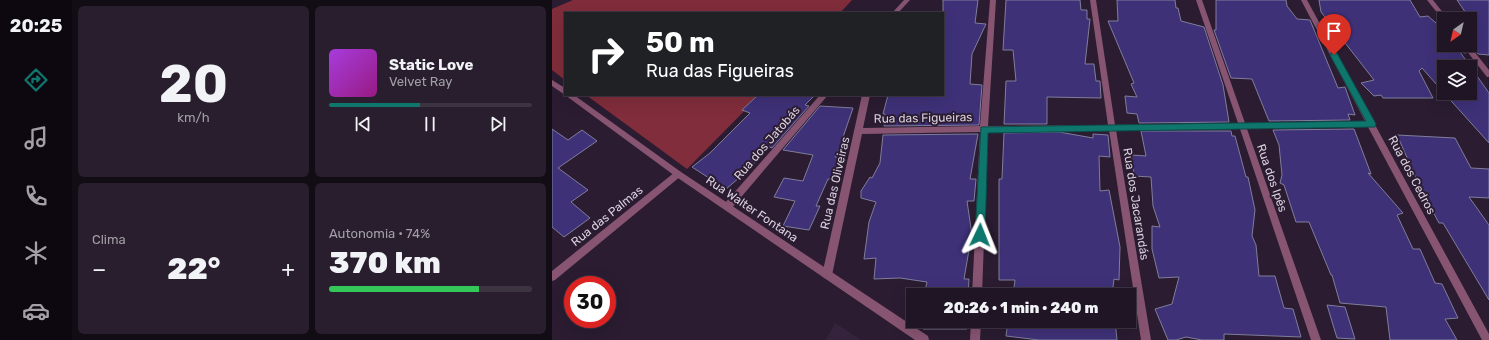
<!DOCTYPE html>
<html lang="pt">
<meta charset="utf-8">
<style>
body{margin:0;font-family:Rubik,sans-serif;background:#281e2d;color:#f1f3f6;height:100vh;display:flex;flex-direction:column;font-size:15px;white-space:nowrap}
*{box-sizing:border-box;margin:0}
p{font-size:13px;color:#a29fa7}
.icon{flex:none;width:22px;height:22px;fill:none;stroke:currentColor;stroke-width:2;stroke-linecap:round;stroke-linejoin:round}
.map{position:relative;flex:1;overflow:hidden}
.details{display:flex;flex-direction:column;gap:6px;padding:6px;background:#120c14;width:480px}
.details>*{flex:none}
.hud{position:absolute;left:12px;top:12px;width:380px;height:84px;border-radius:0px;box-shadow:0 4px 16px #0002,0 0 0 1px #3d3442;background:#202124;color:#fff;overflow:hidden}
.needle{width:26px;rotate:214deg}
.tools{position:absolute;left:885px;top:12px;display:grid;gap:8px}
.tools a{display:grid;place-items:center;width:40px;height:40px;border-radius:0px;background:#201525;box-shadow:0 4px 16px #0002,0 0 0 1px #3d3442;font-size:20px}
.speed{position:absolute;left:12px;top:276px;display:flex;gap:8px;font-size:20px;font-weight:700;text-align:center}
.speed>*{display:grid;place-content:center;width:52px;height:52px;border-radius:50%;background:#201525;box-shadow:0 4px 16px #0002,0 0 0 1px #3d3442;line-height:1}
.speed .limit{border:6px solid #d22;background:#fff;color:#111}
.pin{position:absolute;display:grid;place-items:center;width:34px;height:34px;color:#fff;margin:-41px -17px;border-radius:50% 50% 50% 0;rotate:-45deg;box-shadow:0 0 4px #0007}
.pin .icon{rotate:45deg}
.me{position:absolute;width:44px;margin:-22px;rotate:2deg;stroke-linejoin:round;filter:drop-shadow(0 0 3px #0008)}
.turn{display:flex;align-items:center;gap:14px;height:84px;padding:0 16px;font-size:18px}
.turn .icon{width:52px;height:52px;stroke-width:2.5}
.turn b{display:block;font-size:28px;line-height:34px}
.big{font-size:30px;font-weight:800;line-height:1.1}
.details .card{flex:1;display:flex;flex-direction:column;justify-content:center;gap:6px;min-width:0;padding:0 14px;border-radius:6px;background:#281e2d}
.details .dial{align-items:center;gap:0}
.dial b{font-size:52px;line-height:1}
.song{display:flex;align-items:center;gap:12px}
.cover{width:48px;height:48px;border-radius:6px;background:linear-gradient(135deg,hsl(280 70% 55%),hsl(310 70% 35%))}
.played{height:4px;border-radius:2px;background:linear-gradient(90deg,#0f766e 45%,#3d3442 45%)}
.keys{display:flex;justify-content:space-around;direction:ltr}
.heat{display:flex;justify-content:space-between;align-items:center;font-size:22px;direction:ltr}
.charge{height:6px;border-radius:3px;background:linear-gradient(90deg,#34c759 74%,#3d3442 0)}
.details .tiles{flex:1;display:grid;gap:6px;grid-template-columns:repeat(2,1fr)}
.trip{position:absolute;left:354px;top:288px;width:230px;height:40px;border-radius:0px;background:#201525;box-shadow:0 4px 16px #0002,0 0 0 1px #3d3442;font-weight:800;line-height:40px;text-align:center}
main{display:flex;flex:1;min-height:0}
.tabs{display:flex;flex-direction:column;width:72px;justify-content:space-around;align-items:center;background:#0d080f;color:#a29fa7}
.tabs .icon{width:28px;height:28px}
.tabs .selected{color:#0f766e}
.tabs b{font-size:18px;color:#f1f3f6}
.map>svg:first-child{display:block}
.built{fill:#35233d}
.forest{fill:#812d3b}
.building{fill:#3e3178;stroke:#7f7e9b}
.lines{fill:none;stroke-linecap:round;stroke-linejoin:round}
.minor{fill:#875471;fill-rule:evenodd}
.tertiary{fill:#875471;fill-rule:evenodd}
.route{fill:#0f766e;stroke:#0a4d48}
.labels{text-anchor:middle;stroke-width:4;stroke-linejoin:round;paint-order:stroke}
.street-label{font-size:12px;fill:#d9d0dd;stroke:#2b1c31}
</style>
<main>
<nav class="tabs">
<b>20:25</b>
<svg class="icon selected" aria-label="directions" viewBox="0 0 24 24"><path d="M12 3l9 9-9 9-9-9zM9 14v-3h6M13 9l2 2-2 2"/></svg>
<svg class="icon" aria-label="music" viewBox="0 0 24 24"><path d="M9 18V5l10-2v13"/><circle cx="6" cy="18" r="3"/><circle cx="16" cy="16" r="3"/></svg>
<svg class="icon" aria-label="phone" viewBox="0 0 24 24"><path d="M5 4h4l2 5-3 2q2 4 5 5l2-3 5 2v4C11 20 4 13 5 4z"/></svg>
<svg class="icon" aria-label="climate" viewBox="0 0 24 24"><path d="M12 3v18M4 7l16 10M4 17L20 7"/></svg>
<svg class="icon" aria-label="car" viewBox="0 0 24 24"><path d="M5 17H2v-5l4-1 3-4h7l3 4 3 1v5h-3M9 17h6M6 11h13"/><circle cx="7" cy="17" r="2"/><circle cx="17" cy="17" r="2"/></svg>
</nav>
<section class="details">
<div class="tiles">
<div class="card dial"><b>20</b><p>km/h</p></div>
<div class="card">
<div class="song"><i class="cover"></i><div><b>Static Love</b><p>Velvet Ray</p></div></div>
<div class="played"></div>
<div class="keys"><svg class="icon" aria-label="previous" viewBox="0 0 24 24"><path d="M18 5L8 12l10 7zM5 5v14"/></svg><svg class="icon" aria-label="pause" viewBox="0 0 24 24"><path d="M8 5v14M16 5v14"/></svg><svg class="icon" aria-label="next" viewBox="0 0 24 24"><path d="M6 5l10 7-10 7zM19 5v14"/></svg></div>
</div>
<div class="card"><p>Clima</p>
<div class="heat"><a>−</a><b class="big">22°</b><a>+</a></div>
</div>
<div class="card"><p>Autonomia · 74%</p><b class="big">370 km</b><div class="charge"></div></div>
</div>
</section>
<div class="map">
<svg width="937" height="340" viewBox="0 0 937 340">
<rect width="100%" height="100%" fill="#2b1c31"/>
<path class="built" d="M 283,323 L 309,340 L 274,340 Z"/>
<g class="forest">
<path d="M 21,0 L 300,0 L 288,13 L 13,13 L 13,80 L 0,70 L 0,9 Z"/>
<path d="M 34,95 L 208,95 L 135,169 Z"/>
</g>
<g class="building">
<path d="M 391,0 L 426,0 L 423,23 L 434,24 L 420,54 L 418,84 L 430,85 L 427,125 L 332,126 L 333,114 L 331,114 L 336,95 L 391,95 Z"/>
<path d="M 454,0 L 528,0 L 529,10 L 535,10 L 535,19 L 538,19 L 533,64 L 542,64 L 544,81 L 548,81 L 549,98 L 495,97 L 495,124 L 452,124 L 454,81 L 464,81 L 461,50 L 451,50 Z"/>
<path d="M 565,0 L 623,0 L 624,8 L 626,8 L 629,21 L 652,27 L 671,85 L 677,122 L 587,123 L 585,114 L 575,113 L 573,96 L 585,97 L 579,84 L 582,83 L 556,21 L 566,21 Z"/>
<path d="M 664,0 L 734,0 L 735,6 L 745,19 L 758,20 L 786,88 L 793,87 L 803,115 L 796,114 L 798,120 L 717,121 L 700,79 L 679,78 L 662,30 L 664,30 Z"/>
<path d="M 767,0 L 858,0 L 868,17 L 876,16 L 892,30 L 892,45 L 908,45 L 909,46 L 914,53 L 908,52 L 937,93 L 937,143 L 892,93 L 918,93 L 918,67 L 892,67 L 892,93 L 870,68 L 867,71 L 881,98 L 831,98 L 829,95 L 822,96 L 809,83 L 822,80 L 769,12 Z"/>
<path d="M 905,0 L 937,0 L 937,55 L 926,54 L 918,44 L 918,19 Z"/>
<path d="M 206,95 L 263,95 L 253,105 L 257,106 L 220,148 L 217,147 L 194,172 L 174,189 L 140,167 L 158,153 L 198,113 L 190,110 Z"/>
<path d="M 268,106 L 301,108 L 290,140 L 292,140 L 283,157 L 291,157 L 286,179 L 276,179 L 264,206 L 268,206 L 257,230 L 231,226 L 243,201 L 222,197 L 232,178 L 251,181 L 261,155 L 231,150 Z"/>
<path d="M 0,129 L 16,140 L 30,130 L 45,141 L 6,168 L 36,190 L 19,202 L 38,218 L 12,237 L 0,227 Z"/>
<path d="M 802,129 L 819,174 L 816,173 L 851,213 L 845,215 L 861,249 L 868,249 L 883,283 L 890,284 L 906,318 L 893,319 L 905,340 L 838,340 L 834,307 L 788,303 L 780,275 L 779,275 L 757,222 L 744,222 L 732,185 L 728,183 L 730,175 L 727,145 L 721,130 Z"/>
<path d="M 589,131 L 679,131 L 680,136 L 683,136 L 694,177 L 696,177 L 703,210 L 700,236 L 704,245 L 707,276 L 723,276 L 732,308 L 741,309 L 749,337 L 672,334 L 672,340 L 650,340 L 634,337 L 624,340 L 616,340 L 603,309 L 620,304 L 627,277 L 607,278 L 600,249 L 600,226 L 608,227 L 601,206 L 599,177 L 582,176 L 580,155 L 594,156 Z"/>
<path d="M 507,132 L 541,138 L 541,134 L 556,135 L 558,157 L 547,156 L 548,191 L 557,190 L 568,247 L 567,280 L 562,279 L 560,295 L 461,295 L 463,280 L 447,280 L 447,179 L 450,179 L 452,133 Z"/>
<path d="M 426,134 L 418,179 L 424,179 L 422,201 L 415,201 L 421,242 L 418,244 L 412,279 L 417,279 L 416,295 L 372,295 L 375,282 L 348,278 L 322,279 L 324,258 L 312,259 L 317,222 L 324,202 L 309,198 L 309,191 L 318,177 L 320,178 L 328,163 L 331,135 Z"/>
<path d="M 845,135 L 903,138 L 919,168 L 937,169 L 937,198 L 917,197 L 937,225 L 937,300 L 891,223 L 887,223 L 873,197 L 876,197 L 865,180 Z"/>
<path d="M 775,305 L 793,307 L 803,339 L 785,338 Z"/>
<path d="M 372,321 L 415,321 L 415,329 L 371,329 Z"/>
<path d="M 456,321 L 563,321 L 565,340 L 487,340 L 454,336 Z"/>
</g>
<g class="lines">
<g class="minor">
<path d="M 352,0 L 358,0 L 346,13 L 340,13 Z"/>
<path d="M 438,0 L 444,0 L 436,126 L 556,125 L 538,0 L 544,0 L 563,125 L 686,123 L 644,0 L 650,0 L 693,123 L 813,121 L 749,0 L 755,0 L 937,334 L 937,340 L 930,340 L 816,127 L 695,129 L 769,340 L 759,340 L 688,129 L 564,130 L 599,340 L 589,340 L 557,130 L 436,132 L 430,295 L 420,295 L 428,132 L 310,134 L 280,275 L 278,278 L 275,279 L 272,278 L 270,275 L 310,95 L 318,95 L 311,128 L 428,126 Z"/>
<path d="M 875,0 L 881,0 L 896,19 L 892,19 L 892,21 L 891,20 Z"/>
<path d="M 910,45 L 917,45 L 937,70 L 937,77 L 935,77 Z"/>
<path d="M 268,95 L 276,95 L 179,209 L 176,210 L 173,209 L 172,206 L 173,203 Z"/>
<path d="M 126,171 L 129,172 L 130,174 L 129,176 L 3,280 L 0,281 L 0,271 L 123,172 Z"/>
<path d="M 419,321 L 429,321 L 428,340 L 418,340 Z"/>
</g>
<g class="tertiary">
<path d="M 0,80 L 13,88 L 13,95 L 0,86 Z"/>
<path d="M 13,95 L 22,95 L 129,172 L 376,336 L 377,340 L 363,340 L 123,176 Z"/>
</g>
</g>
<path class="route" d="M 779,53 L 785,53 L 786,55 L 824,124 L 823,127 L 436,133 L 433,235 L 431,238 L 428,239 L 424,238 L 423,235 L 429,127 L 814,121 L 778,55 Z"/>
<g class="labels">
<g class="street-label">
<text transform="translate(371 118) rotate(-1)" y="4">Rua das Figueiras</text>
<text transform="translate(215 143) rotate(-49)" y="4">Rua dos Jatobás</text>
<text transform="translate(860 175) rotate(62)" y="4">Rua dos Cedros</text>
<text transform="translate(720 178) rotate(71)" y="4">Rua dos Ipês</text>
<text transform="translate(283 183) rotate(-77)" y="4">Rua das Oliveiras</text>
<text transform="translate(584 204) rotate(81)" y="4">Rua dos Jacarandás</text>
<text transform="translate(200 209) rotate(34)" y="4">Rua Walter Fontana</text>
<text transform="translate(55 216) rotate(-39)" y="4">Rua das Palmas</text>
</g>
</g>
</svg>
<div class="tools">
<a><svg class="needle" viewBox="-14 -14 28 28"><path d="M0-13l5 13h-10z" fill="#e53935"/><path d="M0 13l5-13h-10z" fill="#a29fa7"/></svg></a>
<a><svg class="icon" aria-label="layers" viewBox="0 0 24 24"><path d="M12 4l9 5-9 5-9-5zM3 14l9 5 9-5"/></svg></a>
</div>
<div class="speed"><div class="limit">30</div></div>
<div class="pin" style="left:782px;top:55px;background:#d93025"><svg class="icon" aria-label="arrive" viewBox="0 0 24 24"><path d="M6 21V4h12l-3 4 3 4H6"/></svg></div>
<svg class="me" style="left:428px;top:235px" viewBox="-20 -20 40 40"><path d="M0-17L14 15 0 8-14 15z" fill="#0f766e" stroke="#fff" stroke-width="4"/></svg>
<div class="trip">20:26 · 1 min · 240 m</div>
<div class="hud">
<div class="turn"><svg class="icon" aria-label="right" viewBox="0 0 24 24"><path d="M7 20v-9h11M14 6l5 5-5 5"/></svg><div><b>50 m</b>Rua das Figueiras</div></div>
</div>
</div>
</main>
